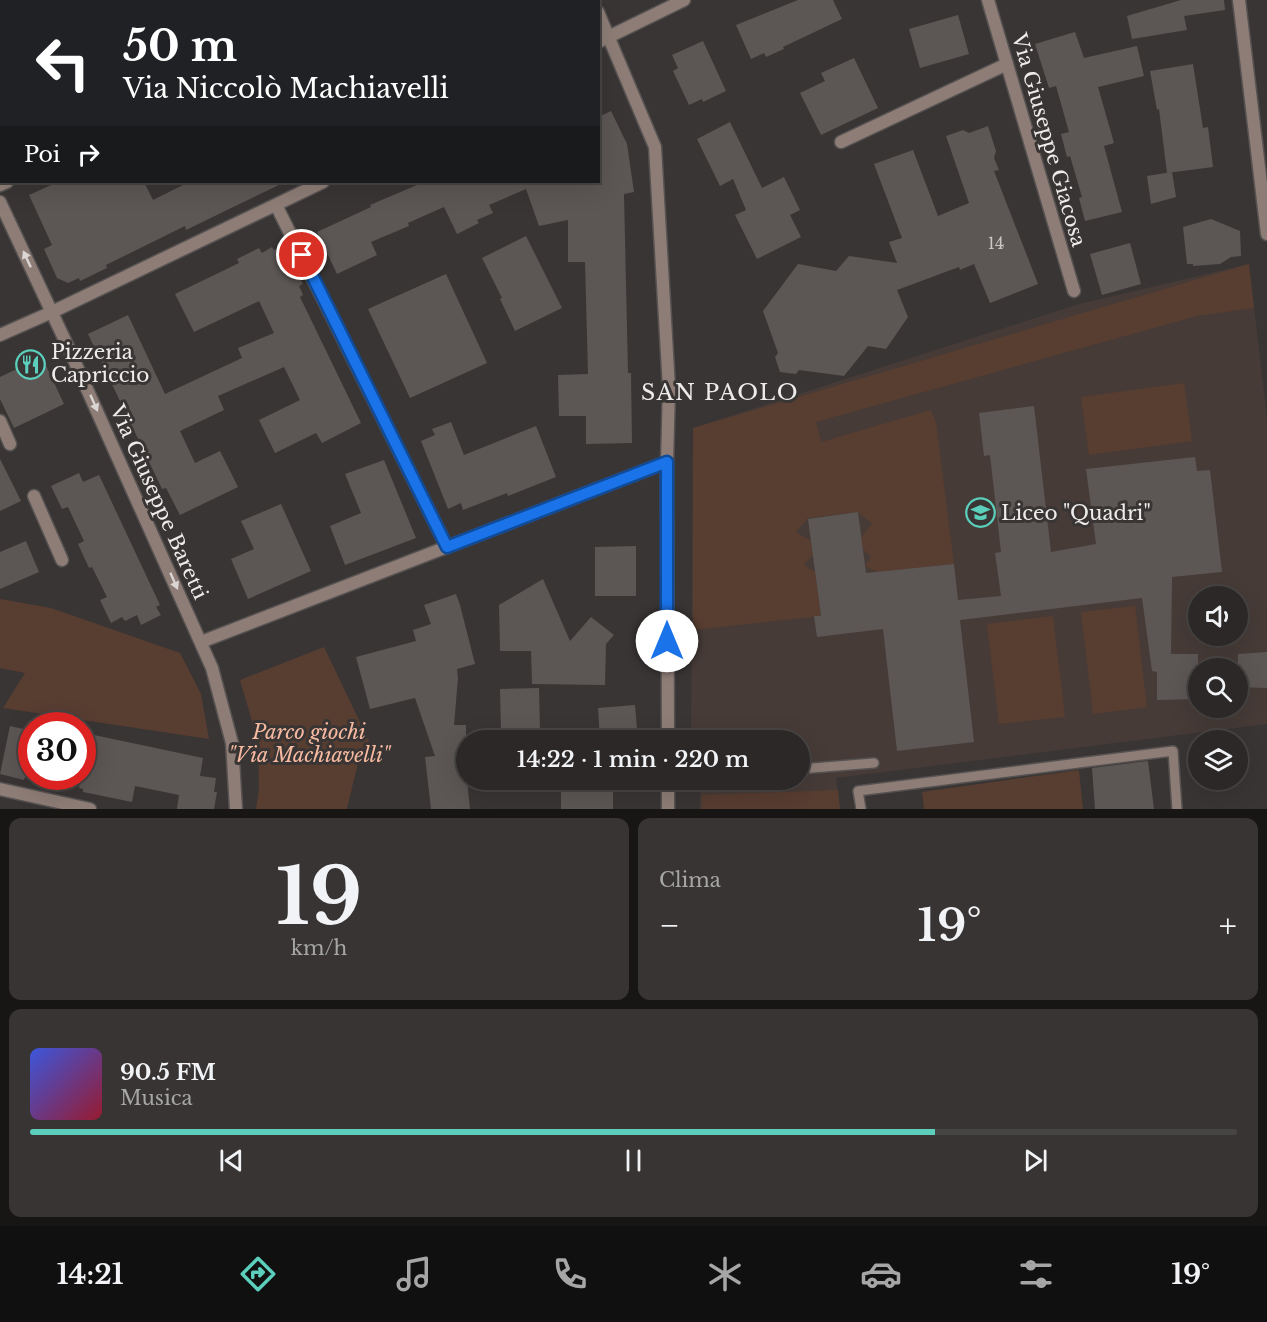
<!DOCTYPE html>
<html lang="it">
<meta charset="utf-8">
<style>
body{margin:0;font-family:"Libre Baskerville",serif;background:#373433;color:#f1f3f6;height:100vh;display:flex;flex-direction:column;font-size:22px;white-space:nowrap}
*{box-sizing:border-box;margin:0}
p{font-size:20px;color:#a6a6a7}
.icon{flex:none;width:33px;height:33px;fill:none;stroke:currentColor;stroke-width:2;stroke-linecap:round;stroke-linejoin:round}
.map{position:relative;height:809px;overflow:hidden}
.details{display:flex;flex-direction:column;gap:9px;padding:9px;background:#181615;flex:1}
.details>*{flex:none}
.top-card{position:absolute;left:0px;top:0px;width:600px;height:183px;box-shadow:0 6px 24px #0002,0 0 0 2px #474444;background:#202124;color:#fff;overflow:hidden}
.fabs{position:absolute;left:1188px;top:586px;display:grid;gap:12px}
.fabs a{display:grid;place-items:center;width:60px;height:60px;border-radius:50%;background:#2b2827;box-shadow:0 6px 24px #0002,0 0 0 2px #474444;font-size:30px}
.speed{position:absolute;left:18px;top:712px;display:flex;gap:12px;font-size:30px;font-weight:700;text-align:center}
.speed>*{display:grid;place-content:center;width:78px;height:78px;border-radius:50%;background:#2b2827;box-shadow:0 6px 24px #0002,0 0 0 2px #474444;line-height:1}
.speed .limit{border:9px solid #d22;background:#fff;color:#111}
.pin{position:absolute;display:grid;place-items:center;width:51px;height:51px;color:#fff;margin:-26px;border:3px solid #fff;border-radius:50%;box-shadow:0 2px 6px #0007}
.me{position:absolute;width:66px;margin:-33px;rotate:0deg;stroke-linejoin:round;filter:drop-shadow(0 0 4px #0008)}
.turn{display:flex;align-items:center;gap:21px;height:126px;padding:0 24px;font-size:27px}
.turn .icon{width:78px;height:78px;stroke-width:2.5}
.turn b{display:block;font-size:42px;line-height:51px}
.then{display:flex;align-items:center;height:57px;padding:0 24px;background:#0003;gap:12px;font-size:22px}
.big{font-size:45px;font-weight:600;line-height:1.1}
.details .card{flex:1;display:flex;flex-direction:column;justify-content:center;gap:9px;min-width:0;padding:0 21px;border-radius:12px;background:#373433}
.details .dial{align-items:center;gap:0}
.dial b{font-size:78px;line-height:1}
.song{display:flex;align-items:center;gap:18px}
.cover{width:72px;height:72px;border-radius:9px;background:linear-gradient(135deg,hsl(230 70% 55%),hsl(350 70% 35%))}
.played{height:6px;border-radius:3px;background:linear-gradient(90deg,#5bcebc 75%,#474444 75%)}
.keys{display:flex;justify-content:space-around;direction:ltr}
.heat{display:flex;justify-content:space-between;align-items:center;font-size:33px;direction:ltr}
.details .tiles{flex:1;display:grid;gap:9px;grid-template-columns:1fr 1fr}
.card:last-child{grid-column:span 2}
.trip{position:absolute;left:456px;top:730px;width:354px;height:60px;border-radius:30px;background:#2b2827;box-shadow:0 6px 24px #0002,0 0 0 2px #474444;font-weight:600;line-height:60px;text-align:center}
.menu{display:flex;height:96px;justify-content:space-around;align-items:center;background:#111010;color:#a6a6a7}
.menu .icon{width:42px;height:42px}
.menu .active{color:#5bcebc}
.menu b{font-size:27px;color:#f1f3f6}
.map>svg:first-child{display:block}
.built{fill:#463b37;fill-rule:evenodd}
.green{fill:#583d31}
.building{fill:#5c5755}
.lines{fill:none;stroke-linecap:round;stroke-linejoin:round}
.lane-casing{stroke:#565251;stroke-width:12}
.street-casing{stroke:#565251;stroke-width:15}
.lane{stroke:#8d7d76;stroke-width:9}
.street{stroke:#8d7d76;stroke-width:12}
.oneway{fill:#dbd6d4}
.route-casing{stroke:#114b97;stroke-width:15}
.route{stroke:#1a73e8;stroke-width:10}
.labels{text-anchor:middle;stroke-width:6;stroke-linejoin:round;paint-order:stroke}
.number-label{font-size:16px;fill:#cac7c6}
.street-label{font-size:20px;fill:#eeeceb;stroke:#393534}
.poi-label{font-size:20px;fill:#eeeceb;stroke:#393534;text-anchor:start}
.park-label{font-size:20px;font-style:italic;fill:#f7baa1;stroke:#393534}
.quarter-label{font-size:22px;letter-spacing:1.5px;fill:#eeeceb;stroke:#393534}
</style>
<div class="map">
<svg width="1267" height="809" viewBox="0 0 1267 809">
<rect width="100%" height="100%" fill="#393534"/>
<path class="built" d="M 1249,264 L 1267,418 L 1267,724 L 836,778 L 840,809 L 700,809 L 700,796 L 703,780 L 800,780 L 800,741 L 691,741 L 693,428 L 1079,304 ZM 1198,597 L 1238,597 L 1238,636 L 1198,636 ZM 1198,669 L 1238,669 L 1238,708 L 1198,708 Z"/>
<g class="green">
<path d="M 1249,264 L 1254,308 L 1197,316 L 816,422 L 821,442 L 931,410 L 936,423 L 954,564 L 877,572 L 865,566 L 871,557 L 863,549 L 861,537 L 872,524 L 858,512 L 808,518 L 796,532 L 811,541 L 813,555 L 804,565 L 815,572 L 821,616 L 693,630 L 693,428 Z"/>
<path d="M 1184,383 L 1192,441 L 1089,455 L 1081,397 Z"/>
<path d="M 0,599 L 51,608 L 180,653 L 201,694 L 209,739 L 3,708 L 25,673 L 0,668 Z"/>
<path d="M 1135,606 L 1147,707 L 1093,714 L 1081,612 Z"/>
<path d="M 1053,616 L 1065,717 L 999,724 L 987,624 Z"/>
<path d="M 324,647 L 369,741 L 367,751 L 361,750 L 347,809 L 256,809 L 259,789 L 258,742 L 240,680 Z"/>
<path d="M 1079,770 L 1083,809 L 924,809 L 922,792 Z"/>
<path d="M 838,790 L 840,809 L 702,809 L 702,795 Z"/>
</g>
<g class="building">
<path d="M 798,0 L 833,0 L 842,19 L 783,47 L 784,49 L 766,57 L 764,53 L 751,59 L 736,25 Z"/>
<path d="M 1181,0 L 1224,0 L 1225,10 L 1184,16 L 1187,30 L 1132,39 L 1127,16 Z"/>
<path d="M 958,15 L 969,54 L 920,68 L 909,29 Z"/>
<path d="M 1075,32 L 1084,58 L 1137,46 L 1144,76 L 1098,87 L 1114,143 L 1104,146 L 1122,212 L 1085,221 L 1079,198 L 1082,197 L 1070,156 L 1067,157 L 1061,134 L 1069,132 L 1056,86 L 1049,88 L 1035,44 Z"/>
<path d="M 703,41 L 726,91 L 703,102 L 702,99 L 689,105 L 673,71 L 678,68 L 672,55 Z"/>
<path d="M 854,58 L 878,108 L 821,135 L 800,93 L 825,81 L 821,73 Z"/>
<path d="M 1193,64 L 1203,128 L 1208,127 L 1213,167 L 1167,173 L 1159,109 L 1157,110 L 1150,71 Z"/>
<path d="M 611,111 L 627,144 L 634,192 L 624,194 L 626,284 L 628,373 L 631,373 L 632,443 L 586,444 L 586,416 L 559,416 L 558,375 L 588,374 L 585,262 L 568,262 L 568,220 L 539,226 L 526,189 L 489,205 L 493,213 L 477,220 L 479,223 L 457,234 L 444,207 L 408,223 L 409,226 L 371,242 L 377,255 L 337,274 L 317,232 L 371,207 L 370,205 L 424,182 L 598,182 L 598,117 Z"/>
<path d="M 730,122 L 762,188 L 784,177 L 800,210 L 790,215 L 801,237 L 757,259 L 735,215 L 746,210 L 733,179 L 720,186 L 697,139 Z"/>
<path d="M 988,126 L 996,151 L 994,158 L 999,170 L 994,171 L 1038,284 L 990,303 L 974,264 L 960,270 L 959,267 L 897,290 L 908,317 L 886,349 L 868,346 L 844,376 L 799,370 L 796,374 L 780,372 L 775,357 L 778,353 L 763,311 L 798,264 L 836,271 L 849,256 L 897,263 L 889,242 L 902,238 L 874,164 L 913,150 L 938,216 L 969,203 L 946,136 L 963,130 L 969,133 Z"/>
<path d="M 1172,172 L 1176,197 L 1151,204 L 1147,176 Z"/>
<path d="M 58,182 L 144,182 L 153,200 L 189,182 L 285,182 L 186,230 L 185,226 L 106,265 L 107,268 L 80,281 L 79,278 L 68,283 L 57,278 L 44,249 L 52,245 L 29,195 Z"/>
<path d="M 1211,219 L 1240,231 L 1241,256 L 1231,257 L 1220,264 L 1193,266 L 1193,264 L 1187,264 L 1183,227 Z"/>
<path d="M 526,236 L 562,308 L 515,331 L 500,299 L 502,298 L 482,258 Z"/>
<path d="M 1130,243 L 1141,284 L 1102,295 L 1090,254 Z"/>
<path d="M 284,246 L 303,284 L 299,286 L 303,295 L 300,297 L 361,423 L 322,443 L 316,433 L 275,453 L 259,420 L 300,400 L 284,367 L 218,396 L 224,410 L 180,431 L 195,463 L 220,451 L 238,487 L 180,515 L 166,488 L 162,489 L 88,334 L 128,315 L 165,394 L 242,358 L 238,348 L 274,333 L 259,301 L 194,332 L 175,294 L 239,263 L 237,259 L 259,248 L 262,253 L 272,247 L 274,250 Z"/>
<path d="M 446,274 L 487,363 L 410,398 L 368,309 Z"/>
<path d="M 42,357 L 64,404 L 14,428 L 0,399 L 0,377 Z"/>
<path d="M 1034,406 L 1051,552 L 1096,544 L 1086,469 L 1195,457 L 1197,471 L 1210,470 L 1222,572 L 1172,577 L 1171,654 L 1198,654 L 1198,699 L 1157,700 L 1157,672 L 1152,671 L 1142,598 L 960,620 L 974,742 L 897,751 L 883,629 L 817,637 L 814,616 L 821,616 L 808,519 L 858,512 L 866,573 L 954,564 L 958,600 L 1001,596 L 995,553 L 1001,552 L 990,455 L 984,456 L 979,413 Z"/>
<path d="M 451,422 L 464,455 L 536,426 L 556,477 L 508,496 L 507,493 L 463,510 L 461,503 L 448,509 L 421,441 L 435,435 L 432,429 Z"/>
<path d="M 0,459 L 21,501 L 0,511 Z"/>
<path d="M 384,460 L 416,538 L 345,565 L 330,526 L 361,513 L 345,474 Z"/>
<path d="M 79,473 L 83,482 L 99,475 L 160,605 L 156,607 L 161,615 L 141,625 L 137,615 L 125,621 L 122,617 L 111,623 L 100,600 L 107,597 L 92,567 L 89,568 L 78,544 L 84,541 L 68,507 L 62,509 L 51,486 Z"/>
<path d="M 281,504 L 311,571 L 248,599 L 231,559 L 254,549 L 241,521 Z"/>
<path d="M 26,541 L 39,572 L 0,589 L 0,552 Z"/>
<path d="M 636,546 L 636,596 L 595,596 L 595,547 Z"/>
<path d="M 543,579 L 570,641 L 591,617 L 614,635 L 606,644 L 605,685 L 532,684 L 531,651 L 500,651 L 499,605 Z"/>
<path d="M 456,594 L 460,605 L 475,664 L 457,669 L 458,678 L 454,725 L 466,725 L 466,743 L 463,743 L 470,809 L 431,809 L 425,757 L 435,756 L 415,698 L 370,709 L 356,657 L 416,641 L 413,630 L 431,624 L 424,605 Z"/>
<path d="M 1267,652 L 1267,688 L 1238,687 L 1238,654 Z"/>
<path d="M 539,688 L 540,731 L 501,732 L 500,689 Z"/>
<path d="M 635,705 L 638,741 L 600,741 L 598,708 Z"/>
<path d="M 10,726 L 32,731 L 32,779 L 25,777 L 24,780 L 0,774 Z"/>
<path d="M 94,735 L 203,758 L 200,776 L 216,778 L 214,792 L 217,792 L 214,809 L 177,809 L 179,795 L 135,786 L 132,802 L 83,792 L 83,789 L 79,788 L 83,765 L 88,765 Z"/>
<path d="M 1148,761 L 1154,809 L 1095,809 L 1092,768 Z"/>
<rect x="561" y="780" width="52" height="29"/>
</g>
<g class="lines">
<defs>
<g id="lane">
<path d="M 800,769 L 874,763"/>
<path d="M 861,809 L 858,791 L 1173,751 L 1177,809"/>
</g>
<g id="street">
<path d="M 593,0 L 593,2"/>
<path d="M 988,0 L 1074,291"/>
<path d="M 1239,0 L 1267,234"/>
<path d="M 50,2 L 53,0"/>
<path d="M 598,12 L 655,147 L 669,388 L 667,462 L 668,741"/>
<path d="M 0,25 L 2,24"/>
<path d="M 598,42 L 684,0"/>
<path d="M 841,142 L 1007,64"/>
<path d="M 0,185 L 7,182"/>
<path d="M 0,202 L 69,349 L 212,668 L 232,743 L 236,809"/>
<path d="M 276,205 L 447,547"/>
<path d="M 0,335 L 52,312 L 323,182"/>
<path d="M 0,421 L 10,444"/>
<path d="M 34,496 L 62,560"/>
<path d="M 201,642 L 667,462"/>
<path d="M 668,780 L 668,809"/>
<path d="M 0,789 L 90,809"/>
</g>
</defs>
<use href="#lane" class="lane-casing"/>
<use href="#street" class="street-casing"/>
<use href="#lane" class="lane"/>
<use href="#street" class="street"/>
</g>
<defs><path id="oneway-solid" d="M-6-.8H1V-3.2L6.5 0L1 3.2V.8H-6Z" transform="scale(1.5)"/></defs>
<g class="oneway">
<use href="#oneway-solid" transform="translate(27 259) rotate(-115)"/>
<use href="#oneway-solid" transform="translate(94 403) rotate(66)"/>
<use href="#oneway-solid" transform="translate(174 581) rotate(66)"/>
</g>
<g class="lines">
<defs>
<path id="route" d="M 302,255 L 447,547 L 667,462 L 667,641"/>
</defs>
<use href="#route" class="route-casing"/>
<use href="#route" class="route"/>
</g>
<defs>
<symbol id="restaurant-ring" viewBox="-11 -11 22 22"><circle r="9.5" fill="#393534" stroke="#5bcebc" stroke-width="1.5"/><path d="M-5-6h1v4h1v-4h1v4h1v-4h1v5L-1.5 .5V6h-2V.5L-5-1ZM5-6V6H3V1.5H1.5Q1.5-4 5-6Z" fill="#5bcebc"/></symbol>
<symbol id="school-ring" viewBox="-11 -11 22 22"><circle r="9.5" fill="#393534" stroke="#5bcebc" stroke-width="1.5"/><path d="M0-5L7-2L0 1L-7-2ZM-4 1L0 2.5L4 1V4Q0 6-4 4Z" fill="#5bcebc"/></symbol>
</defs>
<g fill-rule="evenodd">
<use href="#restaurant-ring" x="14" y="348" width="33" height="33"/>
<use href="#school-ring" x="964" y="496" width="33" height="33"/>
</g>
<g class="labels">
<g class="number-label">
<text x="996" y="249">14</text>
</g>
<g class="street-label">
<text transform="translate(1049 140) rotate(74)" y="7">Via Giuseppe Giacosa</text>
<text transform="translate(159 502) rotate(66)" y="7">Via Giuseppe Baretti</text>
</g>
<g class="poi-label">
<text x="51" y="359">Pizzeria<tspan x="51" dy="23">Capriccio</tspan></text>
<text x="1001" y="520">Liceo "Quadri"</text>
</g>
<g class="park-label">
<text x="309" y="739">Parco giochi<tspan x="309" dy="23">"Via Machiavelli"</tspan></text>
</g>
<g class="quarter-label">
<text x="720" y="400">SAN PAOLO</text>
</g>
</g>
</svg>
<div class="fabs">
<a><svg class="icon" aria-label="sound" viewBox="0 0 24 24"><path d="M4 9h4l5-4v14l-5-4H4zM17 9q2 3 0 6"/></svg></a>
<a><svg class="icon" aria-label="search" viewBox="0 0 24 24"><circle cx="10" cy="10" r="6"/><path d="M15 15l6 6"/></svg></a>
<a><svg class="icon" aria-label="layers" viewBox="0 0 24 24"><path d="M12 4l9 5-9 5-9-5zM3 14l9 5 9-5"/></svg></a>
</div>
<div class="speed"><div class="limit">30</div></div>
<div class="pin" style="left:302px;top:255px;background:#d93025"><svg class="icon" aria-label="arrive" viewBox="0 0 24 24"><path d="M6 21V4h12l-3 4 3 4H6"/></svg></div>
<svg class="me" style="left:667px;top:641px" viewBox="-20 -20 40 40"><circle r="19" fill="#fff"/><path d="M0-13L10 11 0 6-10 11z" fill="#1a73e8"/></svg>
<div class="trip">14:22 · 1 min · 220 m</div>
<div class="top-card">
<div class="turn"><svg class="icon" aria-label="left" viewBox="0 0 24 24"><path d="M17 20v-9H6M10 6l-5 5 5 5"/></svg><div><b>50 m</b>Via Niccolò Machiavelli</div></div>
<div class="then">Poi<svg class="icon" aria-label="right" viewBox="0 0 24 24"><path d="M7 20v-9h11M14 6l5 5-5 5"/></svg></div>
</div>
</div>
<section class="details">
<div class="tiles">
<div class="card dial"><b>19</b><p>km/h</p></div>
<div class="card"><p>Clima</p>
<div class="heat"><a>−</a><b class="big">19°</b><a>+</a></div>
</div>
<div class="card">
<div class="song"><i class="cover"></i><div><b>90.5 FM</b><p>Musica</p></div></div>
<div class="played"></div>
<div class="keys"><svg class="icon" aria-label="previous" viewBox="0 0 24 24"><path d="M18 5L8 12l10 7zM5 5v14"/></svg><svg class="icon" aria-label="pause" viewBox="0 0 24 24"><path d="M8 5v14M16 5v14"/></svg><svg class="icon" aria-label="next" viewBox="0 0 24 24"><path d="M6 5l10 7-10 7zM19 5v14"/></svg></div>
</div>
</div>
</section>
<nav class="menu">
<b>14:21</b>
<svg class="icon active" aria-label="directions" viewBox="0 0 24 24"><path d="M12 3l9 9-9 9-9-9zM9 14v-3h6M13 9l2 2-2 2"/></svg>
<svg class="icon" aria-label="music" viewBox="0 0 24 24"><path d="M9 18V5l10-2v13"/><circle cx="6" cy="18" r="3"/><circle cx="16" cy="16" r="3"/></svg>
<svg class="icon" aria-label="phone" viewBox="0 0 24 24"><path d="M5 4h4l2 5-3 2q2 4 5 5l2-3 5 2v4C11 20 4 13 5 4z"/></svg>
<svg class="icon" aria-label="climate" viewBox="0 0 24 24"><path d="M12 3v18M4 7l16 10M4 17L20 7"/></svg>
<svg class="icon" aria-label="car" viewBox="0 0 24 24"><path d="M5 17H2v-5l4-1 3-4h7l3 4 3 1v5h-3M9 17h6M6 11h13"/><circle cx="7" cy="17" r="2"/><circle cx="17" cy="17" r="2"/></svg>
<svg class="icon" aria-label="filters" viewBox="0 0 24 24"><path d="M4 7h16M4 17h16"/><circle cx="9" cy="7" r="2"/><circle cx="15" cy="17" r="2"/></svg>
<b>19°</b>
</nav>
